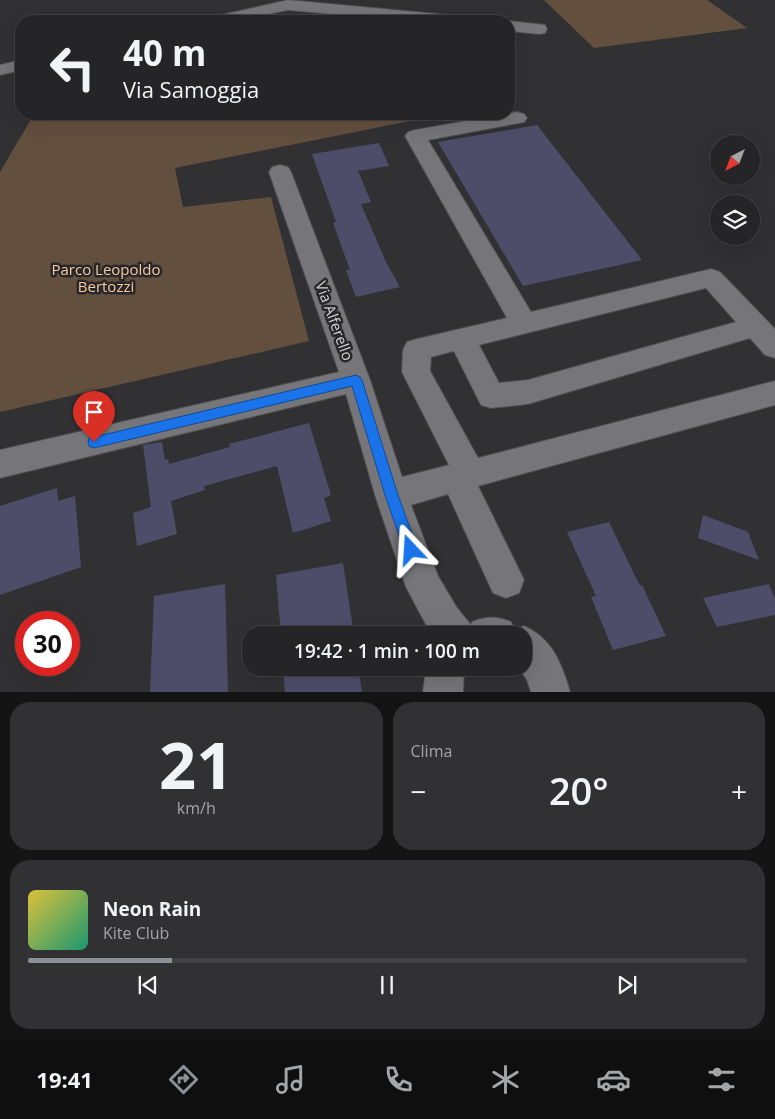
<!DOCTYPE html>
<html lang="it">
<meta charset="utf-8">
<style>
body{margin:0;font-family:"Open Sans",sans-serif;background:#313133;color:#f1f3f6;height:100vh;display:flex;flex-direction:column;font-size:19px;white-space:nowrap}
*{box-sizing:border-box;margin:0}
p{font-size:16px;color:#a3a5a7}
.icon{flex:none;width:28px;height:28px;fill:none;stroke:currentColor;stroke-width:2;stroke-linecap:round;stroke-linejoin:round}
.map{position:relative;height:692px;overflow:hidden}
.drawer{display:flex;flex-direction:column;gap:10px;padding:10px;background:#141415;flex:1}
.drawer>*{flex:none}
.hud{position:absolute;left:15px;top:15px;width:500px;height:105px;border-radius:20px;box-shadow:0 5px 20px #0002,0 0 0 1px #424244;background:#252527;color:#f1f3f6;overflow:hidden}
.needle{width:32px;rotate:222deg}
.controls{position:absolute;left:710px;top:135px;display:grid;gap:10px}
.controls a{display:grid;place-items:center;width:50px;height:50px;border-radius:50%;background:#252527;box-shadow:0 5px 20px #0002,0 0 0 1px #424244;font-size:25px}
.speed{position:absolute;left:15px;top:611px;display:flex;gap:10px;font-size:25px;font-weight:700;text-align:center}
.speed>*{display:grid;place-content:center;width:65px;height:65px;border-radius:50%;background:#252527;box-shadow:0 5px 20px #0002,0 0 0 1px #424244;line-height:1}
.speed .limit{border:8px solid #d22;background:#fff;color:#111}
.pin{position:absolute;display:grid;place-items:center;width:42px;height:42px;color:#fff;margin:-51px -21px;border-radius:50% 50% 50% 0;rotate:-45deg;box-shadow:0 0 5px #0007}
.pin .icon{rotate:45deg}
.me{position:absolute;width:55px;margin:-28px;rotate:340deg;stroke-linejoin:round;filter:drop-shadow(0 0 4px #0008)}
.turn{display:flex;align-items:center;gap:18px;height:105px;padding:0 25px;font-size:22px}
.turn .icon{width:65px;height:65px;stroke-width:2.5}
.turn b{display:block;font-size:35px;line-height:42px}
.big{font-size:38px;font-weight:600;line-height:1.1}
.drawer .widget{flex:1;display:flex;flex-direction:column;justify-content:center;gap:8px;min-width:0;padding:0 18px;border-radius:20px;background:#313133}
.drawer .dial{align-items:center;gap:0}
.dial b{font-size:65px;line-height:1}
.song{display:flex;align-items:center;gap:15px}
.cover{width:60px;height:60px;border-radius:8px;background:linear-gradient(135deg,hsl(50 70% 55%),hsl(160 70% 35%))}
.played{height:5px;border-radius:2px;background:linear-gradient(90deg,#8c9099 20%,#424244 20%)}
.keys{display:flex;justify-content:space-around;direction:ltr}
.heat{display:flex;justify-content:space-between;align-items:center;font-size:28px;direction:ltr}
.drawer .tiles{flex:1;display:grid;gap:10px;grid-template-columns:1fr 1fr}
.widget:last-child{grid-column:span 2}
.trip{position:absolute;left:242px;top:626px;width:290px;height:50px;border-radius:20px;background:#252527;box-shadow:0 5px 20px #0002,0 0 0 1px #424244;font-weight:600;line-height:50px;text-align:center}
.menu{display:flex;height:80px;justify-content:space-around;align-items:center;background:#0f0f10;color:#a3a5a7}
.menu .icon{width:35px;height:35px}
.menu .on{color:#8c9099}
.menu b{font-size:22px;color:#f1f3f6}
.map>svg:first-child{display:block}
.green{fill:#634f3e}
.building{fill:#4d4d6a}
.lines{fill:none;stroke-linecap:round;stroke-linejoin:round}
.minor-casing{stroke:#4e4e50;stroke-width:2}
.minor{fill:#76767a;fill-rule:evenodd}
.route{fill:#1a73e8;stroke:#114b97}
.labels{text-anchor:middle;stroke-width:5;stroke-linejoin:round;paint-order:stroke}
.park-label{font-size:15px;fill:#f9c79f;stroke:#27272a}
.street-label{font-size:15px;fill:#d6d6d8;stroke:#27272a}
</style>
<div class="map">
<svg width="775" height="692" viewBox="0 0 775 692">
<rect width="100%" height="100%" fill="#313134"/>
<g class="green">
<path d="M 544,0 L 707,0 L 747,28 L 594,48 Z"/>
<path d="M 34,114 L 445,114 L 175,168 L 183,207 L 271,197 L 309,341 L 0,412 L 0,172 Z"/>
</g>
<g class="building">
<path d="M 537,125 L 642,260 L 523,286 L 438,142 Z"/>
<path d="M 379,143 L 389,166 L 358,171 L 371,202 L 361,204 L 386,262 L 400,287 L 356,297 L 346,270 L 350,270 L 333,223 L 336,222 L 312,154 Z"/>
<path d="M 309,423 L 331,495 L 324,498 L 331,521 L 293,533 L 277,466 L 204,486 L 205,490 L 171,501 L 177,534 L 137,546 L 133,513 L 151,507 L 143,445 L 162,442 L 165,460 L 168,459 L 169,464 L 230,447 L 229,444 Z"/>
<path d="M 57,488 L 58,501 L 75,496 L 81,567 L 0,595 L 0,506 Z"/>
<path d="M 703,515 L 748,532 L 759,560 L 698,538 Z"/>
<path d="M 609,522 L 640,586 L 642,585 L 666,636 L 613,650 L 591,597 L 596,596 L 567,532 Z"/>
<path d="M 343,563 L 354,635 L 281,635 L 276,575 Z"/>
<path d="M 225,584 L 228,692 L 150,692 L 154,596 Z"/>
<path d="M 769,584 L 775,599 L 775,615 L 717,627 L 703,598 Z"/>
<path d="M 283,668 L 358,668 L 362,692 L 285,692 Z"/>
</g>
<g class="lines">
<defs>
<g id="minor">
<path d="M 288,0 L 459,16 L 465,18 L 467,21 L 409,21 L 288,10 L 235,21 L 206,21 L 208,18 Z"/>
<path d="M 508,21 L 509,21 L 545,25 L 547,29 L 545,33 L 539,34 L 509,31 Z"/>
<path d="M 21,60 L 21,70 L 0,75 L 0,65 Z"/>
<path d="M 517,112 L 524,114 L 527,118 L 524,122 L 428,140 L 531,312 L 711,269 L 720,272 L 775,329 L 775,358 L 765,355 L 750,338 L 528,404 L 491,408 L 481,405 L 454,351 L 431,357 L 430,371 L 478,458 L 775,381 L 775,405 L 478,486 L 524,580 L 519,593 L 506,598 L 493,593 L 448,494 L 411,505 L 438,576 L 457,608 L 471,625 L 472,622 C 487,616 496,616 511,622 L 515,630 L 524,626 C 552,638 562,664 570,692 L 531,692 L 527,680 L 519,668 L 524,668 L 524,635 L 431,634 L 406,587 L 375,495 L 346,394 L 0,478 L 0,450 L 339,372 L 269,172 L 272,167 L 280,165 L 288,167 L 291,172 L 370,380 L 402,477 L 449,465 L 402,372 L 403,350 L 407,342 L 417,339 L 507,318 L 405,136 L 408,132 L 415,130 ZM 706,288 L 736,322 L 528,380 L 499,383 L 479,345 Z"/>
<path d="M 426,668 L 464,668 L 463,692 L 423,692 Z"/>
</g>
</defs>
<use href="#minor" class="minor-casing"/>
<use href="#minor" class="minor"/>
</g>
<path class="route" d="M 356,375 L 360,377 L 362,380 L 398,495 L 418,550 L 416,555 L 411,557 L 406,555 L 404,550 L 385,495 L 352,386 L 94,448 L 89,446 L 88,442 L 89,438 L 94,437 Z"/>
<g class="labels">
<g class="park-label">
<text x="106" y="275">Parco Leopoldo<tspan x="106" dy="17">Bertozzi</tspan></text>
</g>
<g class="street-label">
<text transform="translate(334 321) rotate(70)" y="5">Via Alferello</text>
</g>
</g>
</svg>
<div class="controls">
<a><svg class="needle" viewBox="-14 -14 28 28"><path d="M0-13l5 13h-10z" fill="#e53935"/><path d="M0 13l5-13h-10z" fill="#a3a5a7"/></svg></a>
<a><svg class="icon" aria-label="layers" viewBox="0 0 24 24"><path d="M12 4l9 5-9 5-9-5zM3 14l9 5 9-5"/></svg></a>
</div>
<div class="speed"><div class="limit">30</div></div>
<div class="pin" style="left:94px;top:442px;background:#d93025"><svg class="icon" aria-label="arrive" viewBox="0 0 24 24"><path d="M6 21V4h12l-3 4 3 4H6"/></svg></div>
<svg class="me" style="left:411px;top:550px" viewBox="-20 -20 40 40"><path d="M0-17L14 15 0 8-14 15z" fill="#1a73e8" stroke="#fff" stroke-width="4"/></svg>
<div class="trip">19:42 · 1 min · 100 m</div>
<div class="hud">
<div class="turn"><svg class="icon" aria-label="left" viewBox="0 0 24 24"><path d="M17 20v-9H6M10 6l-5 5 5 5"/></svg><div><b>40 m</b>Via Samoggia</div></div>
</div>
</div>
<section class="drawer">
<div class="tiles">
<div class="widget dial"><b>21</b><p>km/h</p></div>
<div class="widget"><p>Clima</p>
<div class="heat"><a>−</a><b class="big">20°</b><a>+</a></div>
</div>
<div class="widget">
<div class="song"><i class="cover"></i><div><b>Neon Rain</b><p>Kite Club</p></div></div>
<div class="played"></div>
<div class="keys"><svg class="icon" aria-label="previous" viewBox="0 0 24 24"><path d="M18 5L8 12l10 7zM5 5v14"/></svg><svg class="icon" aria-label="pause" viewBox="0 0 24 24"><path d="M8 5v14M16 5v14"/></svg><svg class="icon" aria-label="next" viewBox="0 0 24 24"><path d="M6 5l10 7-10 7zM19 5v14"/></svg></div>
</div>
</div>
</section>
<nav class="menu">
<b>19:41</b>
<svg class="icon on" aria-label="directions" viewBox="0 0 24 24"><path d="M12 3l9 9-9 9-9-9zM9 14v-3h6M13 9l2 2-2 2"/></svg>
<svg class="icon" aria-label="music" viewBox="0 0 24 24"><path d="M9 18V5l10-2v13"/><circle cx="6" cy="18" r="3"/><circle cx="16" cy="16" r="3"/></svg>
<svg class="icon" aria-label="phone" viewBox="0 0 24 24"><path d="M5 4h4l2 5-3 2q2 4 5 5l2-3 5 2v4C11 20 4 13 5 4z"/></svg>
<svg class="icon" aria-label="climate" viewBox="0 0 24 24"><path d="M12 3v18M4 7l16 10M4 17L20 7"/></svg>
<svg class="icon" aria-label="car" viewBox="0 0 24 24"><path d="M5 17H2v-5l4-1 3-4h7l3 4 3 1v5h-3M9 17h6M6 11h13"/><circle cx="7" cy="17" r="2"/><circle cx="17" cy="17" r="2"/></svg>
<svg class="icon" aria-label="filters" viewBox="0 0 24 24"><path d="M4 7h16M4 17h16"/><circle cx="9" cy="7" r="2"/><circle cx="15" cy="17" r="2"/></svg>
</nav>
